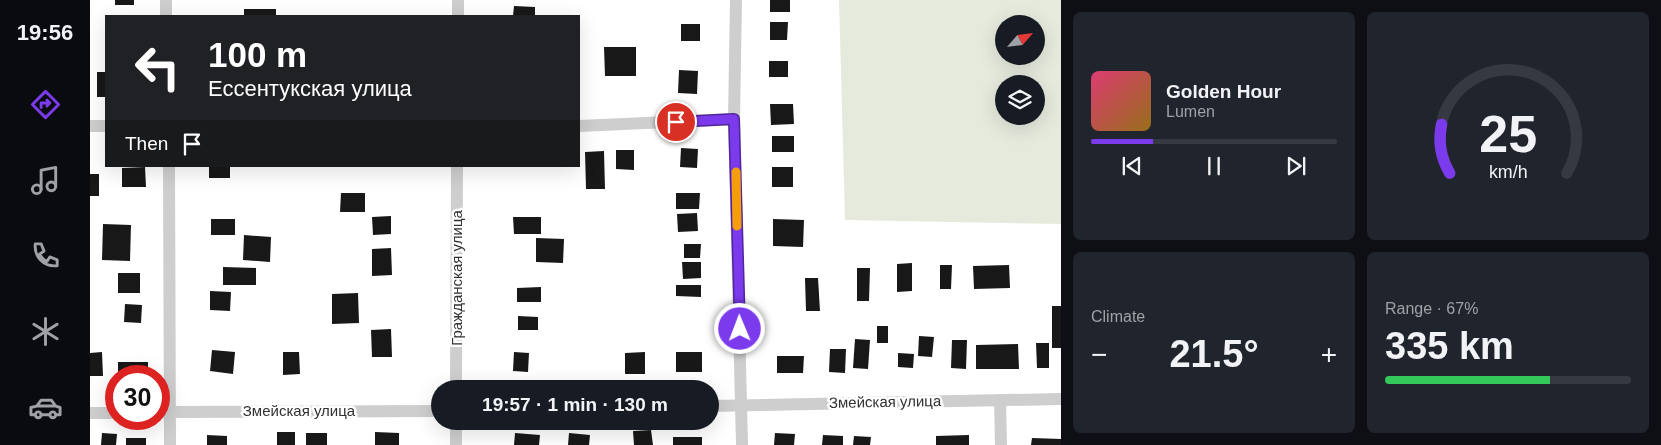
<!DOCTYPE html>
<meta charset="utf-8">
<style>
body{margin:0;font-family:Arial,sans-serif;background:#20242c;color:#f1f3f6;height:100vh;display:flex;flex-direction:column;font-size:19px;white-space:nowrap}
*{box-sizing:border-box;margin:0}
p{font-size:16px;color:#9ea1a6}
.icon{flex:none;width:28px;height:28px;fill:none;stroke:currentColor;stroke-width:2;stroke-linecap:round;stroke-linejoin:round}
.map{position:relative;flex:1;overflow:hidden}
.drawer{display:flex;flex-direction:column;gap:12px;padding:12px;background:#0d0f14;width:600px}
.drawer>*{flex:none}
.guide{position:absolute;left:15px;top:15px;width:475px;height:152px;border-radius:0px;box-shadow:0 5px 20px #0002;background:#202124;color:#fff;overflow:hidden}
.needle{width:32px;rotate:62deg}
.tools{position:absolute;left:905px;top:15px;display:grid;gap:10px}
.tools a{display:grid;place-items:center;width:50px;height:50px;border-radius:50%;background:#171b24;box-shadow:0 5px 20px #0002;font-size:25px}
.speed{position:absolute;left:15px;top:365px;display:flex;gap:10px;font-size:25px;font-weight:700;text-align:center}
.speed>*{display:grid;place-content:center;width:65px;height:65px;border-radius:50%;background:#171b24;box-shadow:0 5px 20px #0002;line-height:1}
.speed .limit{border:8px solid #d22;background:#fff;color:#111}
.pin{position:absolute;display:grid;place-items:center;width:42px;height:42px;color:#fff;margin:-21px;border:2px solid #fff;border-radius:50%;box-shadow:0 1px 5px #0007}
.me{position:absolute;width:55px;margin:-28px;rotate:359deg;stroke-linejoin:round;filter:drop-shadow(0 0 4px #0008)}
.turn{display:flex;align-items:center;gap:18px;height:105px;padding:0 20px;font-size:22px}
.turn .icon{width:65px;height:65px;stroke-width:2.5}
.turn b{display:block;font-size:35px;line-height:42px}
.then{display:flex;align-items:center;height:48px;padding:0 20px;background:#0003;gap:10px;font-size:19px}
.big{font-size:38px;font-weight:800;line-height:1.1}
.drawer .card{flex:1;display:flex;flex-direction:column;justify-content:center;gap:8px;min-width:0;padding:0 18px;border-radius:8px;background:#20242c}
.drawer .dial{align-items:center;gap:0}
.dial svg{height:130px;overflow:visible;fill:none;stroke:#363941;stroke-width:7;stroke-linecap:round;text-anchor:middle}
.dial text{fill:#f1f3f6;stroke:none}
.song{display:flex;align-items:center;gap:15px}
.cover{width:60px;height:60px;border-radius:8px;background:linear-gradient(135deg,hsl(340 70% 55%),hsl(40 70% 35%))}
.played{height:5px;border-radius:2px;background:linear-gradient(90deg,#7c3aed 25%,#363941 25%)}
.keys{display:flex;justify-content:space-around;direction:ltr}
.heat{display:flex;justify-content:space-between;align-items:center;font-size:28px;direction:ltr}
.charge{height:8px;border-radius:4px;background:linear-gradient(90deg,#34c759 67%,#363941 0)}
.drawer .tiles{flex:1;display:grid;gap:12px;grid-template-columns:repeat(2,1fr)}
.trip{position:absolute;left:341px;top:380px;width:288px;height:50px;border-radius:25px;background:#171b24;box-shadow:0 5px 20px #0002;font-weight:800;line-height:50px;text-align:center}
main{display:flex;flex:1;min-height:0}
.dock{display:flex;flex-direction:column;width:90px;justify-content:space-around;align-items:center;background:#090b0e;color:#9ea1a6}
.dock .icon{width:35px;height:35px}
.dock .active{color:#7c3aed}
.dock b{font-size:22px;color:#f1f3f6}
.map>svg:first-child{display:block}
.green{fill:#e5eadd;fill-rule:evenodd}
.building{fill:#181818}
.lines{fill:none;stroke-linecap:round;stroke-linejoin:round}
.street{stroke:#cecece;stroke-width:12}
.route-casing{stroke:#51269a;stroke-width:12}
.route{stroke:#7c3aed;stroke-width:9}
.slow{stroke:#f59e0b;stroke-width:9}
.labels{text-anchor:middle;stroke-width:5;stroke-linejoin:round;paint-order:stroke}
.street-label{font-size:15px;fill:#313131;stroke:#fff}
</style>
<main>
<nav class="dock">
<b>19:56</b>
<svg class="icon active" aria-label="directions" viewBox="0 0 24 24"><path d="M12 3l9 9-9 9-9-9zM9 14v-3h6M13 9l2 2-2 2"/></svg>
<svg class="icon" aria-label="music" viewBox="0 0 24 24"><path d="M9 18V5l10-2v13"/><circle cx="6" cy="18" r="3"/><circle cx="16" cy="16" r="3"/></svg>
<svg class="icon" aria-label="phone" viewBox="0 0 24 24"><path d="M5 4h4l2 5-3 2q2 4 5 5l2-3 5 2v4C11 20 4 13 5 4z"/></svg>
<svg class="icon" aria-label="climate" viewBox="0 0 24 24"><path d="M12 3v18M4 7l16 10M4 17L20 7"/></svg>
<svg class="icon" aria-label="car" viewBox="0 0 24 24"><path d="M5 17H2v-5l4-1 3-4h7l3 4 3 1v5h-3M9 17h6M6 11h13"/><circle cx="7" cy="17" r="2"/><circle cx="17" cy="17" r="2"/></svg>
</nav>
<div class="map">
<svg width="971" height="445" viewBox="0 0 971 445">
<rect width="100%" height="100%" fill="#fff"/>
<path class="green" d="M 749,0 L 971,0 L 971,224 L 755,220 ZM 914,24 L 946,24 L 946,56 L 914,56 ZM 914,84 L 946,84 L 946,116 L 914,116 Z"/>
<g class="building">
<rect x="25" y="0" width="19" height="5"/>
<rect x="680" y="0" width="20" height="12"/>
<path d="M 424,6 L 445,7 L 445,16 L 423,16 Z"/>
<rect x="154" y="9" width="32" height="7"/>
<path d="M 680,22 L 698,22 L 697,40 L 680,40 Z"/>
<rect x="591" y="24" width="19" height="17"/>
<path d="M 514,47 L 546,47 L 546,76 L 515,76 Z"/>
<rect x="679" y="61" width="19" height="16"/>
<path d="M 589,70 L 608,71 L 607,94 L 588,93 Z"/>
<rect x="7" y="72" width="9" height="25"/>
<path d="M 680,104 L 703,104 L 704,124 L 681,125 Z"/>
<rect x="682" y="136" width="22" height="16"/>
<path d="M 591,148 L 608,149 L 607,168 L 590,167 Z"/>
<path d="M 526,150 L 544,150 L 544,170 L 526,169 Z"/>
<path d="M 514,151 L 515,189 L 496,189 L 495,152 Z"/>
<rect x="119" y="166" width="21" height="12"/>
<path d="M 55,167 L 56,187 L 32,187 L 32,168 Z"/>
<rect x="682" y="167" width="21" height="20"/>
<rect x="0" y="174" width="9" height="22"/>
<path d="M 251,193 L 275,193 L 275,212 L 250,212 Z"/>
<path d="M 586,193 L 610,193 L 609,209 L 586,209 Z"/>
<path d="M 607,213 L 608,231 L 588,232 L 587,214 Z"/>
<path d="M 301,216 L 301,234 L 283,235 L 282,217 Z"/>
<path d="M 423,217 L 451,217 L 451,234 L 424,234 Z"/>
<rect x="121" y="219" width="24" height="16"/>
<path d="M 683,219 L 714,220 L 713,247 L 683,246 Z"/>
<path d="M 13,224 L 41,225 L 40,261 L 12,260 Z"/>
<path d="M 154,235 L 181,237 L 180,262 L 153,260 Z"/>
<path d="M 446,238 L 474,239 L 473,263 L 446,262 Z"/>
<path d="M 594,244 L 611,244 L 610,258 L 594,258 Z"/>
<path d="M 301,248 L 302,275 L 282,276 L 282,249 Z"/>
<path d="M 592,262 L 611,262 L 611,278 L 593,279 Z"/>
<path d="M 822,263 L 822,291 L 807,292 L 807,264 Z"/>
<path d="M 850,265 L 862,265 L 861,289 L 850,289 Z"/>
<path d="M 919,265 L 920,288 L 884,289 L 883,266 Z"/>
<path d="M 133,267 L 166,268 L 166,285 L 133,285 Z"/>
<path d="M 767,268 L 780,268 L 779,301 L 767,301 Z"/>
<rect x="28" y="273" width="22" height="20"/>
<path d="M 715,278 L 728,278 L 730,311 L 716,311 Z"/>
<path d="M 586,285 L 611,285 L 611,297 L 586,296 Z"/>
<path d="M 451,287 L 451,302 L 427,302 L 427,288 Z"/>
<path d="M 120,291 L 141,292 L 140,311 L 120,310 Z"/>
<path d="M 268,293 L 269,323 L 242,324 L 242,294 Z"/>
<path d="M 35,304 L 52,305 L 51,323 L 34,322 Z"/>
<rect x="962" y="306" width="9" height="42"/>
<path d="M 428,316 L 448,317 L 448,330 L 428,330 Z"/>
<rect x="787" y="326" width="11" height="17"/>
<path d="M 301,329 L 302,357 L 282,357 L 281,330 Z"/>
<path d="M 829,336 L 844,337 L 842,357 L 828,356 Z"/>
<path d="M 765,339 L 780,340 L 778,369 L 763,368 Z"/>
<path d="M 862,340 L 877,340 L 876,369 L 861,368 Z"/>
<path d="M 946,343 L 959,343 L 959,368 L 947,368 Z"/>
<path d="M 928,344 L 929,369 L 886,369 L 886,345 Z"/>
<path d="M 740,349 L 756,349 L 755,373 L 739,372 Z"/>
<path d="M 122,350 L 145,352 L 143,374 L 120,371 Z"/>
<path d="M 12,352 L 13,376 L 0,376 L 0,353 Z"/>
<path d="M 193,352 L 209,352 L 210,374 L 193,375 Z"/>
<path d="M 424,352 L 439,353 L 438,372 L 423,371 Z"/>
<path d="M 555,352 L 555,374 L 535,374 L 535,353 Z"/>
<rect x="586" y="352" width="26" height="20"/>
<path d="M 808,353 L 824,354 L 823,368 L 808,367 Z"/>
<path d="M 687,356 L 714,356 L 713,373 L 687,373 Z"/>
<rect x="28" y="362" width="30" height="14"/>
<path d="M 561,430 L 563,445 L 544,445 L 543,431 Z"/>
<rect x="187" y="432" width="18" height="13"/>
<path d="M 285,432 L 309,433 L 309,445 L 285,445 Z"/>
<path d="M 12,433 L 27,434 L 26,445 L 11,445 Z"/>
<rect x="216" y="433" width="21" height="12"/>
<path d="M 425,433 L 450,435 L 449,445 L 424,445 Z"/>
<path d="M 479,433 L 500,435 L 499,445 L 478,445 Z"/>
<path d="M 685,433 L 705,434 L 704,445 L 684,445 Z"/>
<path d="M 117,435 L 137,436 L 137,445 L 117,445 Z"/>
<path d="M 733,435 L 753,436 L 753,445 L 732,445 Z"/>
<path d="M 879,435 L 879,445 L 846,445 L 846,436 Z"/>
<path d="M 764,436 L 781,437 L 780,445 L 763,445 Z"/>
<rect x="583" y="437" width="29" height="8"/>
<rect x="36" y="438" width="20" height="7"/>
<path d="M 942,438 L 971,439 L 971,445 L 941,445 Z"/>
</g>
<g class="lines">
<g class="street">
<path d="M 76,0 L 76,16"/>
<path d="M 646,0 L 644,119 L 652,445"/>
<path d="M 368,16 L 368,0"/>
<path d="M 0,126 L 16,126"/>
<path d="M 489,126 L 644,119"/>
<path d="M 79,166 L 80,445"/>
<path d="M 366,389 L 367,166"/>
<path d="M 910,400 L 911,445"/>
<path d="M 620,406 L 971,399"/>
<path d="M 69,412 L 350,411"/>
<path d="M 0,413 L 26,413"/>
<path d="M 366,445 L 366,421"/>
</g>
</g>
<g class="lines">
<defs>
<path id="route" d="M 586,122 L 644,119 L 650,329"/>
</defs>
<use href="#route" class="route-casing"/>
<use href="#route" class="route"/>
<path class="slow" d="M 646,172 L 647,226"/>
</g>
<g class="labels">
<g class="street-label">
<text transform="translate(367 278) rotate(-90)" y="5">Гражданская улица</text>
<text transform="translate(795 402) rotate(-1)" y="5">Змейская улица</text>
<text x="209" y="416">Змейская улица</text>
</g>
</g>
</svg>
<div class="tools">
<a><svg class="needle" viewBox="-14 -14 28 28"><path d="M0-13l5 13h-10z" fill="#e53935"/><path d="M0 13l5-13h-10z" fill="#9ea1a6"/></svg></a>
<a><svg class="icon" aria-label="layers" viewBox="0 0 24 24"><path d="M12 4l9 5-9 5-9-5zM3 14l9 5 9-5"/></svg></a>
</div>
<div class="speed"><div class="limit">30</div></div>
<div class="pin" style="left:586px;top:122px;background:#d93025"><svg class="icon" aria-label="arrive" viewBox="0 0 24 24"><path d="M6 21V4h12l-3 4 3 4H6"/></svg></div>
<svg class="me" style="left:650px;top:329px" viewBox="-20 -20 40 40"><circle r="17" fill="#7c3aed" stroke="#fff" stroke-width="3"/><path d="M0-11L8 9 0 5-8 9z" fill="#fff"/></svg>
<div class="trip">19:57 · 1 min · 130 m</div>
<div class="guide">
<div class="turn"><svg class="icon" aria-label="left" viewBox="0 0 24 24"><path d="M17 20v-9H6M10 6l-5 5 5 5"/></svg><div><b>100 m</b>Ессентукская улица</div></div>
<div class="then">Then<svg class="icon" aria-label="arrive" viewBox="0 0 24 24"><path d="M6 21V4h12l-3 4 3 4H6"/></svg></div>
</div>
</div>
<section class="drawer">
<div class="tiles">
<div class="card">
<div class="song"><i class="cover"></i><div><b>Golden Hour</b><p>Lumen</p></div></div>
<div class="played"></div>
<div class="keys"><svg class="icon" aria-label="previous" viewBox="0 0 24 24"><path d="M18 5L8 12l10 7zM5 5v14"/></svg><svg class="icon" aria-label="pause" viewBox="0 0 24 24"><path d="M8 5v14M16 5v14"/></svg><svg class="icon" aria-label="next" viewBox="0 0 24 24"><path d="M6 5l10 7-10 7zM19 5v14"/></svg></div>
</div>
<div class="card dial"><svg viewBox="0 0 100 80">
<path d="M14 69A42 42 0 1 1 86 69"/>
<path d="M14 69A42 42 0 0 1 9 39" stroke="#7c3aed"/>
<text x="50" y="56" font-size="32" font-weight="700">25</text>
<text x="50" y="72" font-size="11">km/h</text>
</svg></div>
<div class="card"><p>Climate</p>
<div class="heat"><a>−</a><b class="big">21.5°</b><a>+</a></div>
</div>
<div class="card"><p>Range · 67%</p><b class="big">335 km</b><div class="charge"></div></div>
</div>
</section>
</main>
